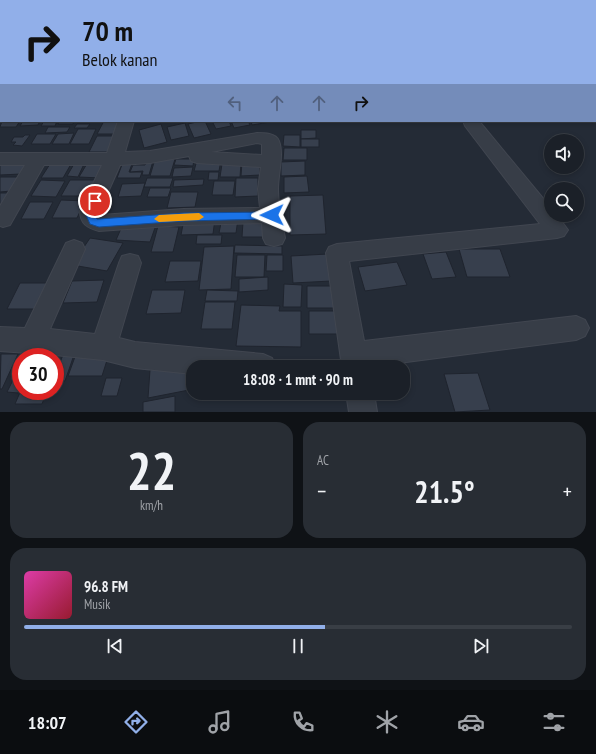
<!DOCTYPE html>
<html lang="id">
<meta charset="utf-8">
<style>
body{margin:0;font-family:"PT Sans Narrow",sans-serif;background:#282d34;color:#f1f3f6;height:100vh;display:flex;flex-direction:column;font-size:15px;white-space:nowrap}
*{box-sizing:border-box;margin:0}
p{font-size:13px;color:#a0a3a8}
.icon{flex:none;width:22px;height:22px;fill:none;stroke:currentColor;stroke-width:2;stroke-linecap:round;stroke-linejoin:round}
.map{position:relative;height:412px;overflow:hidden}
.details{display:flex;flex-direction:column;gap:10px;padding:10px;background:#0f1216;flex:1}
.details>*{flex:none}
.top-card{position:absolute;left:0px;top:0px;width:596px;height:122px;box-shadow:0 2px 6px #0003,0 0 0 1px #393e45;background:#91afe9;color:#111;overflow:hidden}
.buttons{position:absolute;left:544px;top:134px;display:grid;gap:8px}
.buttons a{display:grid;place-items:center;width:40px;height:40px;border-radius:50%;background:#1b2028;box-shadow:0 2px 6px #0003,0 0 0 1px #393e45;font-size:20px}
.speed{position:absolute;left:12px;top:348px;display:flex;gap:8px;font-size:20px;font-weight:700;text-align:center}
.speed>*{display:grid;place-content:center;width:52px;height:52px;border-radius:50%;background:#1b2028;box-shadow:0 2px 6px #0003,0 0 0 1px #393e45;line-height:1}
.speed .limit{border:6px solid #d22;background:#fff;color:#111}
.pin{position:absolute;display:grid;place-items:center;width:34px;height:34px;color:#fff;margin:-17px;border:2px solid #fff;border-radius:50%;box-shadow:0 1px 4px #0007}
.me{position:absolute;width:44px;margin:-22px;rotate:269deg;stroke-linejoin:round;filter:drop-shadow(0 0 3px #0008)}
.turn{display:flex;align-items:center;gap:14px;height:84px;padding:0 16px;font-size:18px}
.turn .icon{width:52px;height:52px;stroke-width:2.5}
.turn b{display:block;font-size:28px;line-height:34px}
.lanes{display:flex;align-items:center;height:38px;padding:0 16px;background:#0003;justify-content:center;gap:20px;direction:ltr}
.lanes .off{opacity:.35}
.big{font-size:30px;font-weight:700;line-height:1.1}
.details .widget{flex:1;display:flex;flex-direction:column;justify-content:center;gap:6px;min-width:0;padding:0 14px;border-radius:16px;background:#282d34}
.details .dial{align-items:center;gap:0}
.dial b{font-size:52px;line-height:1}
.song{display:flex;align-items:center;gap:12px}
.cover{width:48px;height:48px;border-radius:6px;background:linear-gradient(135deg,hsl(320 70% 55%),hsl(350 70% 35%))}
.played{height:4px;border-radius:2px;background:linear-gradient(90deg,#91afe9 55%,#393e45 55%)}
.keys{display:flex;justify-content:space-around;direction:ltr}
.heat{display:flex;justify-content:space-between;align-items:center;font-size:22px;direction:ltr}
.details .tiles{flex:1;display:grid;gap:10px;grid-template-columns:1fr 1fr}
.widget:last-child{grid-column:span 2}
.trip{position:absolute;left:186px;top:360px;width:224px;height:40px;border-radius:16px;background:#1b2028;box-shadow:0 2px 6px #0003,0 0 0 1px #393e45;font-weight:700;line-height:40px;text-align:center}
.tabs{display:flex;height:64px;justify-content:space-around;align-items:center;background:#0b0d10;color:#a0a3a8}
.tabs .icon{width:28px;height:28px}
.tabs .current{color:#91afe9}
.tabs b{font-size:18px;color:#f1f3f6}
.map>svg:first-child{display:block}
.building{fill:#373f4d;stroke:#1f242e}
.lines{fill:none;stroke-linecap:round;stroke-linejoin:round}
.minor-casing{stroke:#414650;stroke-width:2}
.minor{fill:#373d47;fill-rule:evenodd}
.route{fill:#1a73e8;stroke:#114b97}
.slow{fill:#f59e0b}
</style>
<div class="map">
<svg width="596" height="412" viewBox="0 0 596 412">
<rect width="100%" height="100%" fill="#242b36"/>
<g class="building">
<path d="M 2,121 L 20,121 L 16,127 L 0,127 Z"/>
<path d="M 23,121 L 40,121 L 38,125 L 20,126 Z"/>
<path d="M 44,121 L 57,121 L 55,126 L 41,126 Z"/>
<path d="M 59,121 L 74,121 L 73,124 L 58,124 Z"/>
<path d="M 104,121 L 124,121 L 119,134 L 97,134 Z"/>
<path d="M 201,121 L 205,121 L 211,134 L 194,138 L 188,124 Z"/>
<path d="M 212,121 L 229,121 L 231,126 L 216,129 Z"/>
<path d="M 231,121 L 248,121 L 250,125 L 234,128 Z"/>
<path d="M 251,121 L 269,121 L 270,122 L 252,125 Z"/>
<path d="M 185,123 L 189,136 L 171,140 L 167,127 Z"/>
<path d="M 77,124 L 90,124 L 87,128 L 74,128 Z"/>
<path d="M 161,124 L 167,142 L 144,148 L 139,130 Z"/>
<path d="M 48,127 L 70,127 L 67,132 L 45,133 Z"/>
<path d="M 78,129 L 96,129 L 89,144 L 70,144 Z"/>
<path d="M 301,130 L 316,130 L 316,138 L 301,139 Z"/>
<path d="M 74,133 L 69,144 L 52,144 L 58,134 Z"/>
<path d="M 37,134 L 56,134 L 50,144 L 31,144 Z"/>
<path d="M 25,135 L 30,135 L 22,146 L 13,145 L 16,142 L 11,142 L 14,137 L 23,137 Z"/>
<path d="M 284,135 L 300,135 L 300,147 L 283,146 Z"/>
<path d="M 97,136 L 116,136 L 109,152 L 89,152 Z"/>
<rect x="301" y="139" width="18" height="8"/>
<path d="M 284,148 L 307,148 L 307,160 L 283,160 Z"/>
<path d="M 146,159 L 144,164 L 132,164 L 129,172 L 142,172 L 140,178 L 117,178 L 123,162 Z"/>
<path d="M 155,159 L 175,159 L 170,176 L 150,176 Z"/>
<path d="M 176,159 L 194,159 L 193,166 L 174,165 Z"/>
<path d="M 197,160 L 221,160 L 219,171 L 194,171 Z"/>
<path d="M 3,161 L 29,161 L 21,174 L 0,175 L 0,166 Z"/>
<path d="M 147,161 L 153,161 L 149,175 L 142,175 L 143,171 L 130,172 L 133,165 L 145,165 Z"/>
<path d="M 305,161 L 305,175 L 281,176 L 281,162 Z"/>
<path d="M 88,162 L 109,163 L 101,178 L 79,177 Z"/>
<path d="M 242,162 L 260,162 L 260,175 L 241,176 Z"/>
<path d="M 241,163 L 240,177 L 220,177 L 222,164 Z"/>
<path d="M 50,164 L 71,164 L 63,178 L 41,178 Z"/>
<path d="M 74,164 L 84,164 L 78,177 L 67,176 Z"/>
<path d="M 193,167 L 191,176 L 172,177 L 174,168 Z"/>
<path d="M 209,172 L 219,172 L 218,180 L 208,180 Z"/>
<path d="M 307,176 L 309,192 L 284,193 L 284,177 Z"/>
<path d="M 0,177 L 20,177 L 11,191 L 0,192 Z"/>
<path d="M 147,178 L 173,178 L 170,187 L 144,187 Z"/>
<path d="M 236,178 L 258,178 L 258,196 L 235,197 Z"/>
<path d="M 204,179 L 203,185 L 173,187 L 174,180 Z"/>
<path d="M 41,180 L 65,181 L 56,197 L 31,196 Z"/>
<path d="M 70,180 L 99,180 L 92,196 L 61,196 Z"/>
<path d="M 214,181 L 235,181 L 233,195 L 212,195 Z"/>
<path d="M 145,183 L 141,196 L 118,197 L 122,184 Z"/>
<path d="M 150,188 L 171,188 L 168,197 L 147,197 Z"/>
<path d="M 171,192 L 198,192 L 195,207 L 167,208 Z"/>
<path d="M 0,193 L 13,193 L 0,209 Z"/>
<path d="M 323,195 L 326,234 L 290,235 L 290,196 Z"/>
<path d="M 61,200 L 85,201 L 77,218 L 52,218 Z"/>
<path d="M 30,202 L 53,202 L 44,219 L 21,219 Z"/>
<path d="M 222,218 L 238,219 L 236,233 L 219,233 Z"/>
<path d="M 184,219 L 215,219 L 213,234 L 181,235 Z"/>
<path d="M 269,221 L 269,237 L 242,237 L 243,222 Z"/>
<path d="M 123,224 L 156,225 L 150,242 L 116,240 Z"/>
<path d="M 158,226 L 179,227 L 173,252 L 151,252 Z"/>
<path d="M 197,235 L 222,235 L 221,244 L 196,244 Z"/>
<path d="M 90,238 L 123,243 L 107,271 L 72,265 Z"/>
<path d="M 235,245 L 282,246 L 282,254 L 234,253 Z"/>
<path d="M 234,246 L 231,289 L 199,290 L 204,247 Z"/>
<path d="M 459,249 L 500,249 L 510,277 L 467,277 Z"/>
<path d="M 446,252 L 456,277 L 432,279 L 423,254 Z"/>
<path d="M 328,254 L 331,281 L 293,283 L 291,256 Z"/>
<path d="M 237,255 L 265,255 L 264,277 L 235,277 Z"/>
<path d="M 267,255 L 283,255 L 283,271 L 266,271 Z"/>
<path d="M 170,261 L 201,261 L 198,281 L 165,282 Z"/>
<path d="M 397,262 L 407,285 L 365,291 L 358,267 Z"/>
<path d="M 268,277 L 268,290 L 239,292 L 239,279 Z"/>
<path d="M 104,280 L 97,302 L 63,303 L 72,281 Z"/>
<path d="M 20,283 L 50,283 L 38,309 L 7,309 Z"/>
<path d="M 284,284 L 302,285 L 301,307 L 283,307 Z"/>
<path d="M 307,286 L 337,286 L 339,308 L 307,308 Z"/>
<path d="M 152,290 L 185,290 L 181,313 L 146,314 Z"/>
<path d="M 207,290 L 238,291 L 237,301 L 205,301 Z"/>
<path d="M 205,302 L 235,302 L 232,329 L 201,329 Z"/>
<path d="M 241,305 L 280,306 L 279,311 L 301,311 L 301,347 L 236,346 Z"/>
<path d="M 309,311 L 336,311 L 338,334 L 309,334 Z"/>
<path d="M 22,348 L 33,348 L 29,357 L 21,357 L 21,376 L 11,377 Z"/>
<path d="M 36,349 L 59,349 L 55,361 L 55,357 L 33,357 Z"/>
<path d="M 64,352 L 75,352 L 65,381 L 55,381 L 55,376 Z"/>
<path d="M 1,354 L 18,354 L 2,389 L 0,389 Z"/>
<path d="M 76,354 L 109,354 L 102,376 L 68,376 Z"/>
<path d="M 188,363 L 189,390 L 148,398 L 150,370 Z"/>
<path d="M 478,373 L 490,410 L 455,412 L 444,374 Z"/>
<path d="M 14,378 L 21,378 L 21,386 L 18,393 L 7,392 Z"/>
<path d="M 106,378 L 122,378 L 117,396 L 101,396 Z"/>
<path d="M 21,390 L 21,391 L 47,391 L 42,404 L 15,404 Z"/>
<path d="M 175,396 L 175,412 L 143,412 L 143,402 Z"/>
</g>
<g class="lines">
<defs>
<g id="minor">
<path d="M 101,0 L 113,0 L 100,1 Z"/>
<rect x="0" y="32" width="1" height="8"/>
<path d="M 1,94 L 1,105 L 0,106 L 0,95 Z"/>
<path d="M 118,121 L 134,121 L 125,152 L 150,151 L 257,133 C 264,133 276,133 279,141 C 284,154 278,175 278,189 C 278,205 282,222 285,238 L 282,244 L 274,246 L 266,244 L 263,238 L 262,223 L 184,225 L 99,231 C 88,228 80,224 80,211 L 102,165 L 44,165 L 10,225 L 3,227 L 0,226 L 0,206 L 25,165 L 0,165 L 0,153 L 107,153 ZM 257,143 L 262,144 L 262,155 L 211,152 ZM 189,156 L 191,161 L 197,163 L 261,167 L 258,189 L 260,208 L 184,209 L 101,215 L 101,208 L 120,165 L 150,163 Z"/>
<path d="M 463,121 L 479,121 L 551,208 L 551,215 L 557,215 L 568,230 L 564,236 L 557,238 L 349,261 L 364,341 L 576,316 L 585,320 L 589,328 L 585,336 L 576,340 L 368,367 L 342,367 L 326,253 L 329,247 L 337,244 L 540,224 L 465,126 Z"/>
<path d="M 74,240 L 82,243 L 85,249 L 50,329 L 95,334 L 119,263 L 122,256 L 130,254 L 138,256 L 141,263 L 119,338 L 135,342 L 263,354 L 272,358 L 276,367 L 193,367 L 193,374 L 135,368 L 103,360 L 35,353 L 32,354 L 28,353 L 0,351 L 0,327 L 25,328 L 66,243 Z"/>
<path d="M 346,393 L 374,393 L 377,412 L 349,412 Z"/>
</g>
</defs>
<use href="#minor" class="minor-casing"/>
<use href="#minor" class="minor"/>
</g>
<path class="route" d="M 95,197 L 99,201 L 94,213 L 97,219 L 99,219 L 184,213 L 272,212 L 276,215 L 272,219 L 184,221 L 99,227 L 90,224 L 85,213 L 91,198 Z"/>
<path class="slow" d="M 199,213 L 204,217 L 199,220 L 159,222 L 154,219 L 159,215 Z"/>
</svg>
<div class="buttons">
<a><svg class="icon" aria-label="sound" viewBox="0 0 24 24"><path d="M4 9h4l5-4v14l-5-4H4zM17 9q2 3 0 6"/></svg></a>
<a><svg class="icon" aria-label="search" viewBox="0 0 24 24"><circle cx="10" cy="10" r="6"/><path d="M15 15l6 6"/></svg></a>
</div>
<div class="speed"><div class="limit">30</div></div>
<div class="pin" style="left:95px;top:201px;background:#d93025"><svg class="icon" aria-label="arrive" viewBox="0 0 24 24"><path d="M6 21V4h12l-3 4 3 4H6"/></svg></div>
<svg class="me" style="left:272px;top:215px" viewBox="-20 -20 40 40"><path d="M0-17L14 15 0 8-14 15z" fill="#1a73e8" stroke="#fff" stroke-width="4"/></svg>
<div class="trip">18:08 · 1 mnt · 90 m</div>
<div class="top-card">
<div class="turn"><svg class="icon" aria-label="right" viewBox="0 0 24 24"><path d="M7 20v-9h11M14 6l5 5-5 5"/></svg><div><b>70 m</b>Belok kanan</div></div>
<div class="lanes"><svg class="icon off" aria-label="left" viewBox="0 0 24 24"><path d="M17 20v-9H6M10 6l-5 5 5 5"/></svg><svg class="icon off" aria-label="ahead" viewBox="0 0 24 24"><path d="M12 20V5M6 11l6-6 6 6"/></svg><svg class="icon off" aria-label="ahead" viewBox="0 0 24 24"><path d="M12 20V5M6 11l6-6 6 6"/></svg><svg class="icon" aria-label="right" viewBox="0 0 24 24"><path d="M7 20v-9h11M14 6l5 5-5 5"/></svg></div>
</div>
</div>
<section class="details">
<div class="tiles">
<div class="widget dial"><b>22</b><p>km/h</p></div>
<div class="widget"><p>AC</p>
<div class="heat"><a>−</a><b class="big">21.5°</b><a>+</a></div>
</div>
<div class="widget">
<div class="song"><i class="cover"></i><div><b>96.8 FM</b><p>Musik</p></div></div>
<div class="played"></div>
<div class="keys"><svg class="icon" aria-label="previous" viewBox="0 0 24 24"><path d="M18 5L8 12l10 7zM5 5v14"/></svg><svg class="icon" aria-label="pause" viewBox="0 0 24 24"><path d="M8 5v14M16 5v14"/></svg><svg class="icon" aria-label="next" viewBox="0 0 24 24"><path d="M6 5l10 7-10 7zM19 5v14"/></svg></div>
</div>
</div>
</section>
<nav class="tabs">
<b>18:07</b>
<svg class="icon current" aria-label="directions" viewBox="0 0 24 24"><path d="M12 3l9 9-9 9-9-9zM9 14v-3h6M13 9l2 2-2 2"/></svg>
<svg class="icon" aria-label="music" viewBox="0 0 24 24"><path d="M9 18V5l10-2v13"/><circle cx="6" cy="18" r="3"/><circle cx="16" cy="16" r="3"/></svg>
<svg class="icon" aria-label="phone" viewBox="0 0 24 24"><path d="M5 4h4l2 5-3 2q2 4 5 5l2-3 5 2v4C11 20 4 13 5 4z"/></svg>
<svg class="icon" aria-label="climate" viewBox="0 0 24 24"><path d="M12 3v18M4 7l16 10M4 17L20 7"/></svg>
<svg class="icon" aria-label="car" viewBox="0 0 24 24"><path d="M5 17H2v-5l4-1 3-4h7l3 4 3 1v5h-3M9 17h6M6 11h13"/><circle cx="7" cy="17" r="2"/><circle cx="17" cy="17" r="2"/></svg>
<svg class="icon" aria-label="filters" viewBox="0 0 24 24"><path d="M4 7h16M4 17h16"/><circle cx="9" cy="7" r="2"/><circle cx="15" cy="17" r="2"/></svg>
</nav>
